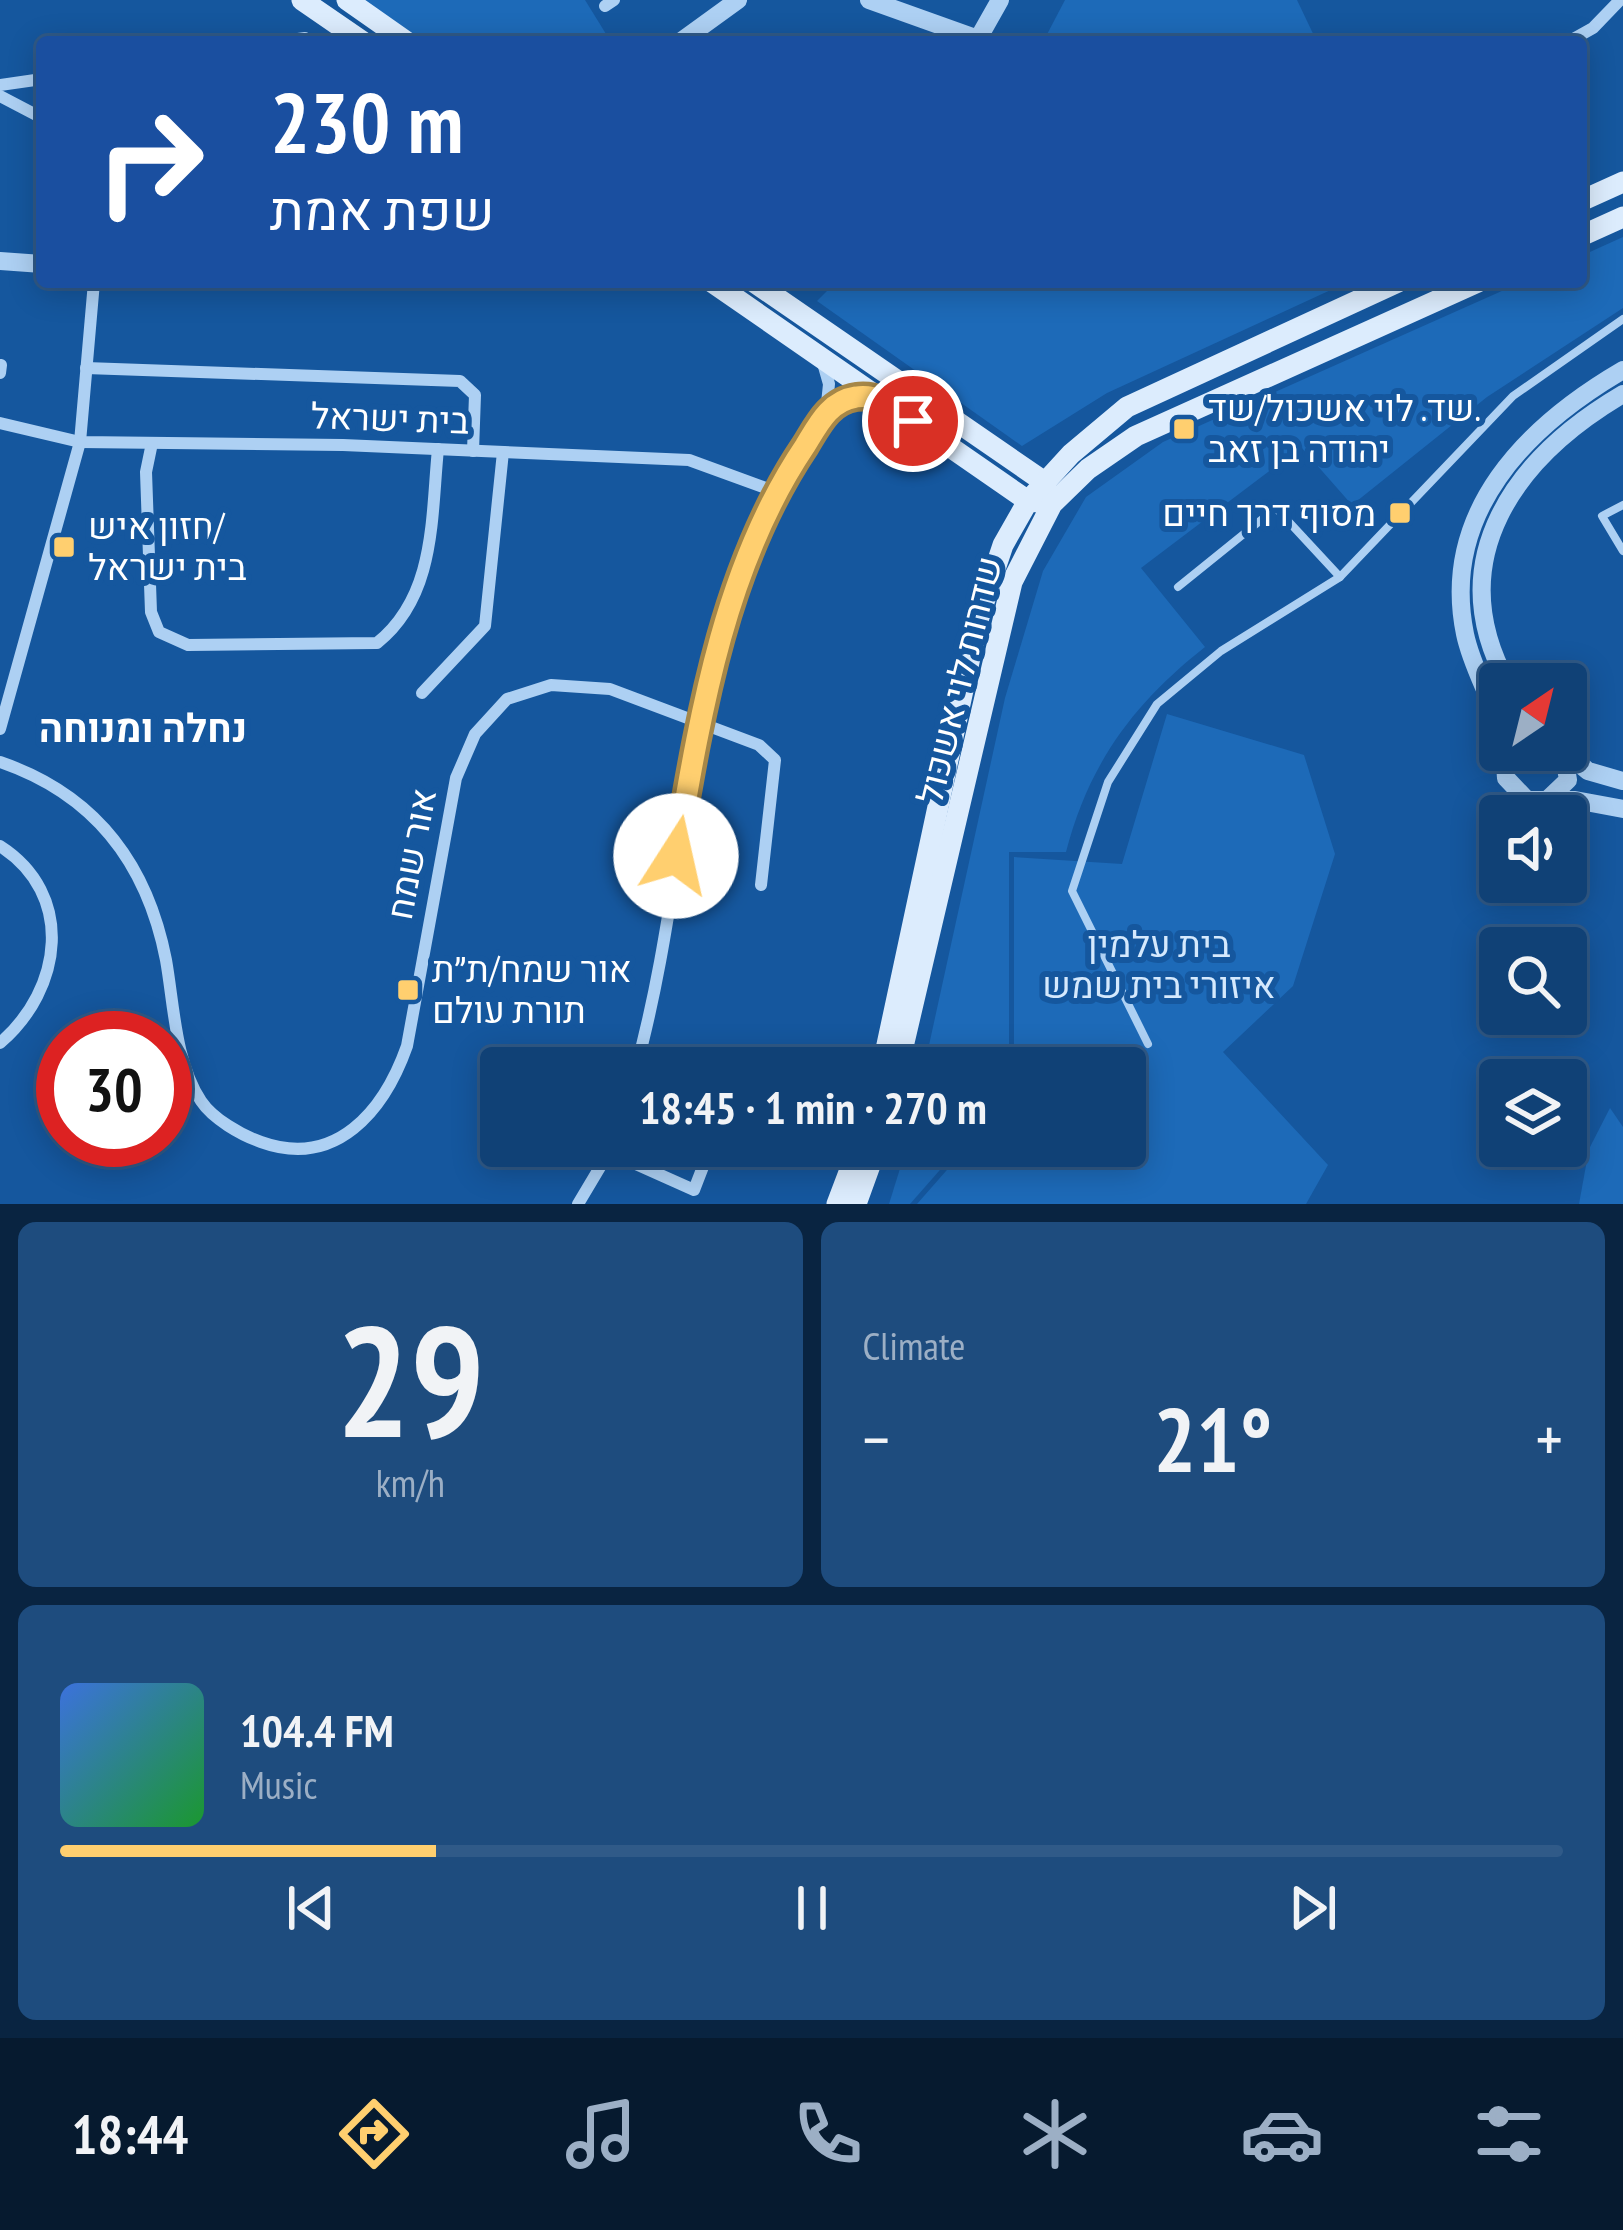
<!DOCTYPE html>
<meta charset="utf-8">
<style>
body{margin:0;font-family:"PT Sans Narrow",Heebo,sans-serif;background:#1e4c7e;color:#f1f3f6;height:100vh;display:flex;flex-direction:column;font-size:45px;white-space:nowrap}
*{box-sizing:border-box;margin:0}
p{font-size:39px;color:#9cafc5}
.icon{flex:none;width:66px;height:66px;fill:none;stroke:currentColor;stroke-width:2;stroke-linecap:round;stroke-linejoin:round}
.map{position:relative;height:1204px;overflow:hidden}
.drawer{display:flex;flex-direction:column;gap:18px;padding:18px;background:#092441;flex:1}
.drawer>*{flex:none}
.guide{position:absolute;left:36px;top:36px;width:1551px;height:252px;border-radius:12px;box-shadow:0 6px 30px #0003,0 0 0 3px #305a88;background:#1a4fa0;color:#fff;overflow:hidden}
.needle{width:78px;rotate:35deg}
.buttons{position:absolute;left:1479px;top:663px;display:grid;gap:24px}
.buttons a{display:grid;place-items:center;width:108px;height:108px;border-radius:12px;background:#104176;box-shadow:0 6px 30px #0003,0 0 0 3px #305a88;font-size:60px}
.speed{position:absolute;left:36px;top:1011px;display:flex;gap:24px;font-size:60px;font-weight:700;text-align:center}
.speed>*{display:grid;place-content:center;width:156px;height:156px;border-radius:50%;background:#104176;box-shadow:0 6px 30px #0003,0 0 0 3px #305a88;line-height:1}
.speed .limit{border:18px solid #d22;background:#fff;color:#111}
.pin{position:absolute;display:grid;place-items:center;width:102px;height:102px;color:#fff;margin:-51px;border:6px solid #fff;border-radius:50%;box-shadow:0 3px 12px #0007}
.me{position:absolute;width:132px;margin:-66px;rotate:10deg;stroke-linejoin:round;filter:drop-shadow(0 0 9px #0008)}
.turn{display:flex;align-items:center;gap:42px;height:252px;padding:0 36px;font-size:54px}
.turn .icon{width:156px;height:156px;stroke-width:2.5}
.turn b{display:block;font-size:84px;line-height:102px}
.big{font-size:90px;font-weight:700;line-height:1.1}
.drawer .card{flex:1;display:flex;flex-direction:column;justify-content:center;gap:18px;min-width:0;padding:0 42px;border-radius:18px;background:#1e4c7e}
.drawer .dial{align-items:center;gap:0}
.dial b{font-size:156px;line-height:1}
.song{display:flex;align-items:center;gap:36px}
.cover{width:144px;height:144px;border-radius:18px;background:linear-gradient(135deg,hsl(220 70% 55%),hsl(130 70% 35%))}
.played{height:12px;border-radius:6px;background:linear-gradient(90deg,#ffcf6f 25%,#305a88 25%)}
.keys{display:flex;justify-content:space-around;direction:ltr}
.heat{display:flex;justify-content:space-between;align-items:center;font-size:66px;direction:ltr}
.drawer .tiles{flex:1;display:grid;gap:18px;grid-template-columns:1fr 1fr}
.card:last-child{grid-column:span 2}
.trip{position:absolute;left:480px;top:1047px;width:666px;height:120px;border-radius:12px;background:#104176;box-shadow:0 6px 30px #0003,0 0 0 3px #305a88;font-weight:700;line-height:120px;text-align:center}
.tab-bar{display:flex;height:192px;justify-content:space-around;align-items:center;background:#061a2f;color:#9cafc5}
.tab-bar .icon{width:84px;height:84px}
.tab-bar .selected{color:#ffcf6f}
.tab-bar b{font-size:54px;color:#f1f3f6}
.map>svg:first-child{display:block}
.green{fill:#1d6ab8}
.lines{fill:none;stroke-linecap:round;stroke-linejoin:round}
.service{stroke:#add0f3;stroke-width:8}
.minor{stroke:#add0f3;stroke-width:12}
.tertiary{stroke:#add0f3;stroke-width:18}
.secondary{stroke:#dcecfd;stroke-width:21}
.route-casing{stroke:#a68748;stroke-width:30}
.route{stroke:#ffcf6f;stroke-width:21}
.poi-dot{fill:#ffcf6f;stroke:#15579e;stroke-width:4.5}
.labels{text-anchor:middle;stroke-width:12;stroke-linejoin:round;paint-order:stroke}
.poi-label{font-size:36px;fill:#fff;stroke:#15579e;text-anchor:start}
.street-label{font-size:36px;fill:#fff;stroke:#15579e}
.park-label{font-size:36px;fill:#d5e9fd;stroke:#15579e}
.neighbourhood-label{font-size:39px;font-weight:bold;fill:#fff;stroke:#15579e}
</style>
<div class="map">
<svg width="1623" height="1204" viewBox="0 0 1623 1204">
<rect width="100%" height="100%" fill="#15579e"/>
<g class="green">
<path d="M 359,0 L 585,0 L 611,42 L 418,42 Z"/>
<path d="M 1065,0 L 1297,0 L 1317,42 L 1043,42 Z"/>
<path d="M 1623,237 L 1623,308 L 1487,397 L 1352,505 L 1301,447 L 1141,568 L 1205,647 C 1134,703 1089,763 1066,852 L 1009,852 L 1009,1068 L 924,1068 L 1005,698 L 1043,571 L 1086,497 L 1163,442 L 1522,282 L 1581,282 L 1581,256 Z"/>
<path d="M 836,282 L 1348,282 L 1107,393 L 1022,446 L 817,301 Z"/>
<path d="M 1167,714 L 1304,755 L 1335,854 L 1293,986 L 1223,1052 L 1328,1165 L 1306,1204 L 917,1204 L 968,1146 L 1125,1146 L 1125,1068 L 1014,1068 L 1014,857 L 1122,864 Z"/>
<path d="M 1610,1108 L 1623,1127 L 1623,1204 L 1579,1204 L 1589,1149 Z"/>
<path d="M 907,1146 L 961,1146 L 910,1204 L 889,1204 Z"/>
</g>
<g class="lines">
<g class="service">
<path d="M 1623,505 L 1602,516 L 1623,551"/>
<path d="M 1178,587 L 1276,508 L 1340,577"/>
<path d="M 1148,1044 L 1072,891 L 1108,782 L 1157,704 L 1221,651 L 1340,577 L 1513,396 L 1623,319"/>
</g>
<g class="minor">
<path d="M 605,6 L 614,0"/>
<path d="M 277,42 L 305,38"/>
<path d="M 1568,42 L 1593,28 L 1620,0"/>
<path d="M 0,85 L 42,79"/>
<path d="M 0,96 L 42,118"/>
<path d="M 823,363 L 829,384 L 826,413"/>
<path d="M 86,368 L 460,381 L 475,395 L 473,451"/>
<path d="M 0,373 L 1,365"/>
<path d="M 0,423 L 80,442 L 343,445 L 689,460 L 774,491"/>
<path d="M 152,443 L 146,472 L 151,612 L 159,632 L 188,645 L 377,643 C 436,596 431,518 438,449"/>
<path d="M 422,693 L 485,626 L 503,452"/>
<path d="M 0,729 L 80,442 L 94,282"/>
<path d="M 0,762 C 94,794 147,863 166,960 C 174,1005 175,1062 201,1101 C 213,1119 241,1135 261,1142 C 336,1169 384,1111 407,1046 L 456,778 L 475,734 L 507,699 L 551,685 L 610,689 L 759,745 L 775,760 L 761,885"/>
<path d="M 0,846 C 75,894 63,989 0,1043"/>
<path d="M 636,1068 C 693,862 682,629 805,446 C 823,419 837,392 874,398"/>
<path d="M 741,1068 L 744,1058"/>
<path d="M 609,1152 L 694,1190 L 711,1146"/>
<path d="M 578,1204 L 612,1147"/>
</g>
<g class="tertiary">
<path d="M 869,0 L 978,39 L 1000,0"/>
<path d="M 680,42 L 738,0"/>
<path d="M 0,261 L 42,264"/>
<path d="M 233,282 L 273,282"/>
<path d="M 1508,684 C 1439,559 1516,457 1623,394"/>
<path d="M 1500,730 C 1491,697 1472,668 1465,634 C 1440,512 1527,426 1623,370"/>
<path d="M 1504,750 L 1506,778 L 1527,800 L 1575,800 L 1623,809"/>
<path d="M 1564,751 L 1588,771 L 1623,781"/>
<path d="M 1547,800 L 1568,780 L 1563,750"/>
</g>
<g class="secondary">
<path d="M 302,0 L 363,42"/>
<path d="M 347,0 L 407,42"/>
<path d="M 1581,201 L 1623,182"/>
<path d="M 1581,236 L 1623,217"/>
<path d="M 712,282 L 1028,501 L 1039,502"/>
<path d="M 754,282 L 1043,481 L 1048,494"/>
<path d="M 882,1068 L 978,620 L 1003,545 L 1028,501 L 1071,454 L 1127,407 L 1398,282"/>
<path d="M 898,1068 L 1012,582 L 1052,504 L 1088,469 L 1136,436 L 1478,282"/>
<path d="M 837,1204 L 859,1146"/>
<path d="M 856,1204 L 877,1146"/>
</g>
</g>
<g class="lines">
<defs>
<path id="route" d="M 676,856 C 700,716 724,566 805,446 C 818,425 829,401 856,397 C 879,393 895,409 913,421"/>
</defs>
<use href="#route" class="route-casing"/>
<use href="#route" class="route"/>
</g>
<g class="poi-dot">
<rect x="1172" y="417" width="24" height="24" rx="6"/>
<rect x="1388" y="501" width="24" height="24" rx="6"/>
<rect x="52" y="535" width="24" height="24" rx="6"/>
<rect x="396" y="978" width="24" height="24" rx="6"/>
</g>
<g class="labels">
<g class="poi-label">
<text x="1208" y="421">שד. לוי אשכול/שד.<tspan x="1208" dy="41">יהודה בן זאב</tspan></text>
<text x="1376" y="526" text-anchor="end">מסוף דרך חיים</text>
<text x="88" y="539">חזון איש/<tspan x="88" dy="41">בית ישראל</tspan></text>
<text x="432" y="982">אור שמח/ת״ת<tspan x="432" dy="41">תורת עולם</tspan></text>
</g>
<g class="street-label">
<text transform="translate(390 418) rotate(2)" y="13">בית ישראל</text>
<text transform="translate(959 680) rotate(-76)" y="13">שדרות לוי אשכול</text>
<text transform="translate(411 854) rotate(-79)" y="13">אור שמח</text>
</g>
<g class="park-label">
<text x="1159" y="957">בית עלמין<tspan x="1159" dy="41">איזורי בית שמש</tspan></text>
</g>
<g class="neighbourhood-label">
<text x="143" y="742">נחלה ומנוחה</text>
</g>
</g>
</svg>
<div class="buttons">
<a><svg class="needle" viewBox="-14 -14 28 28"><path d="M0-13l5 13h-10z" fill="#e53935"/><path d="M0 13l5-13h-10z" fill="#9cafc5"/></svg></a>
<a><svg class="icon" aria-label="sound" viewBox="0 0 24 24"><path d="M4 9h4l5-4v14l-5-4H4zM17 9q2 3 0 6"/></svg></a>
<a><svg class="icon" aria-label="search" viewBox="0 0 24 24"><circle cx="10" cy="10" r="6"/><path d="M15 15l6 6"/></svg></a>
<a><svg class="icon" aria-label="layers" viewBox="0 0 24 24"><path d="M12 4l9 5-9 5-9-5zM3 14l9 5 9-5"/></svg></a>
</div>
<div class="speed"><div class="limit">30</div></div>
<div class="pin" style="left:913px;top:421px;background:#d93025"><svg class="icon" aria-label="arrive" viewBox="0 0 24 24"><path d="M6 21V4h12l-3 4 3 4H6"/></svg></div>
<svg class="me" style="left:676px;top:856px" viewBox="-20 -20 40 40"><circle r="19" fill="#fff"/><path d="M0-13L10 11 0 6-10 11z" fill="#ffcf6f"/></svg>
<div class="trip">18:45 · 1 min · 270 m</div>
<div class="guide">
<div class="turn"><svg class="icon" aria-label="right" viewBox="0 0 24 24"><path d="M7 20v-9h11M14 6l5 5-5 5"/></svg><div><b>230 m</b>שפת אמת</div></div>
</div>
</div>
<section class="drawer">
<div class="tiles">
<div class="card dial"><b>29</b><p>km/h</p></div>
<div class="card"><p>Climate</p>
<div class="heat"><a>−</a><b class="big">21°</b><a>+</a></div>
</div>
<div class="card">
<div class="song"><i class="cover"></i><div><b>104.4 FM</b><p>Music</p></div></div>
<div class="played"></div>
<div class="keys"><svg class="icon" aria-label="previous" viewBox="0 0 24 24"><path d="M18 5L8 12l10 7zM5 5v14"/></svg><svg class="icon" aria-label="pause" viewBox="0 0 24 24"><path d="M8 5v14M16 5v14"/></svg><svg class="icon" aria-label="next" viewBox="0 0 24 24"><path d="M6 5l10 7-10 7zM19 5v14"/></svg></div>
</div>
</div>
</section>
<nav class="tab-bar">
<b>18:44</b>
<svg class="icon selected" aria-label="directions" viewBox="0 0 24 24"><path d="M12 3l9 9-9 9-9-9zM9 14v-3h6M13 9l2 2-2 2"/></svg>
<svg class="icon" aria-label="music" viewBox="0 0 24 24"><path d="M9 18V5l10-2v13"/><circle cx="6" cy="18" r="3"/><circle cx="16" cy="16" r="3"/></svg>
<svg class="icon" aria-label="phone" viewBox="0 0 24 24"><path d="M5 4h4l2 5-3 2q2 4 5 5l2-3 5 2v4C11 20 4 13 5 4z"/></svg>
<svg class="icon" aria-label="climate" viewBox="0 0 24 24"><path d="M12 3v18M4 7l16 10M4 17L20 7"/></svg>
<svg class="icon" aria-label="car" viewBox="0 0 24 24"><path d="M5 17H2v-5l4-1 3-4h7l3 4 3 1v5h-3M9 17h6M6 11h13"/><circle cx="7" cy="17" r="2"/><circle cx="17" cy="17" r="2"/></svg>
<svg class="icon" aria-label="filters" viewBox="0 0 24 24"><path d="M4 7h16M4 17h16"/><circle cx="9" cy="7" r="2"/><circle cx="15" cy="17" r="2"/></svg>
</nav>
